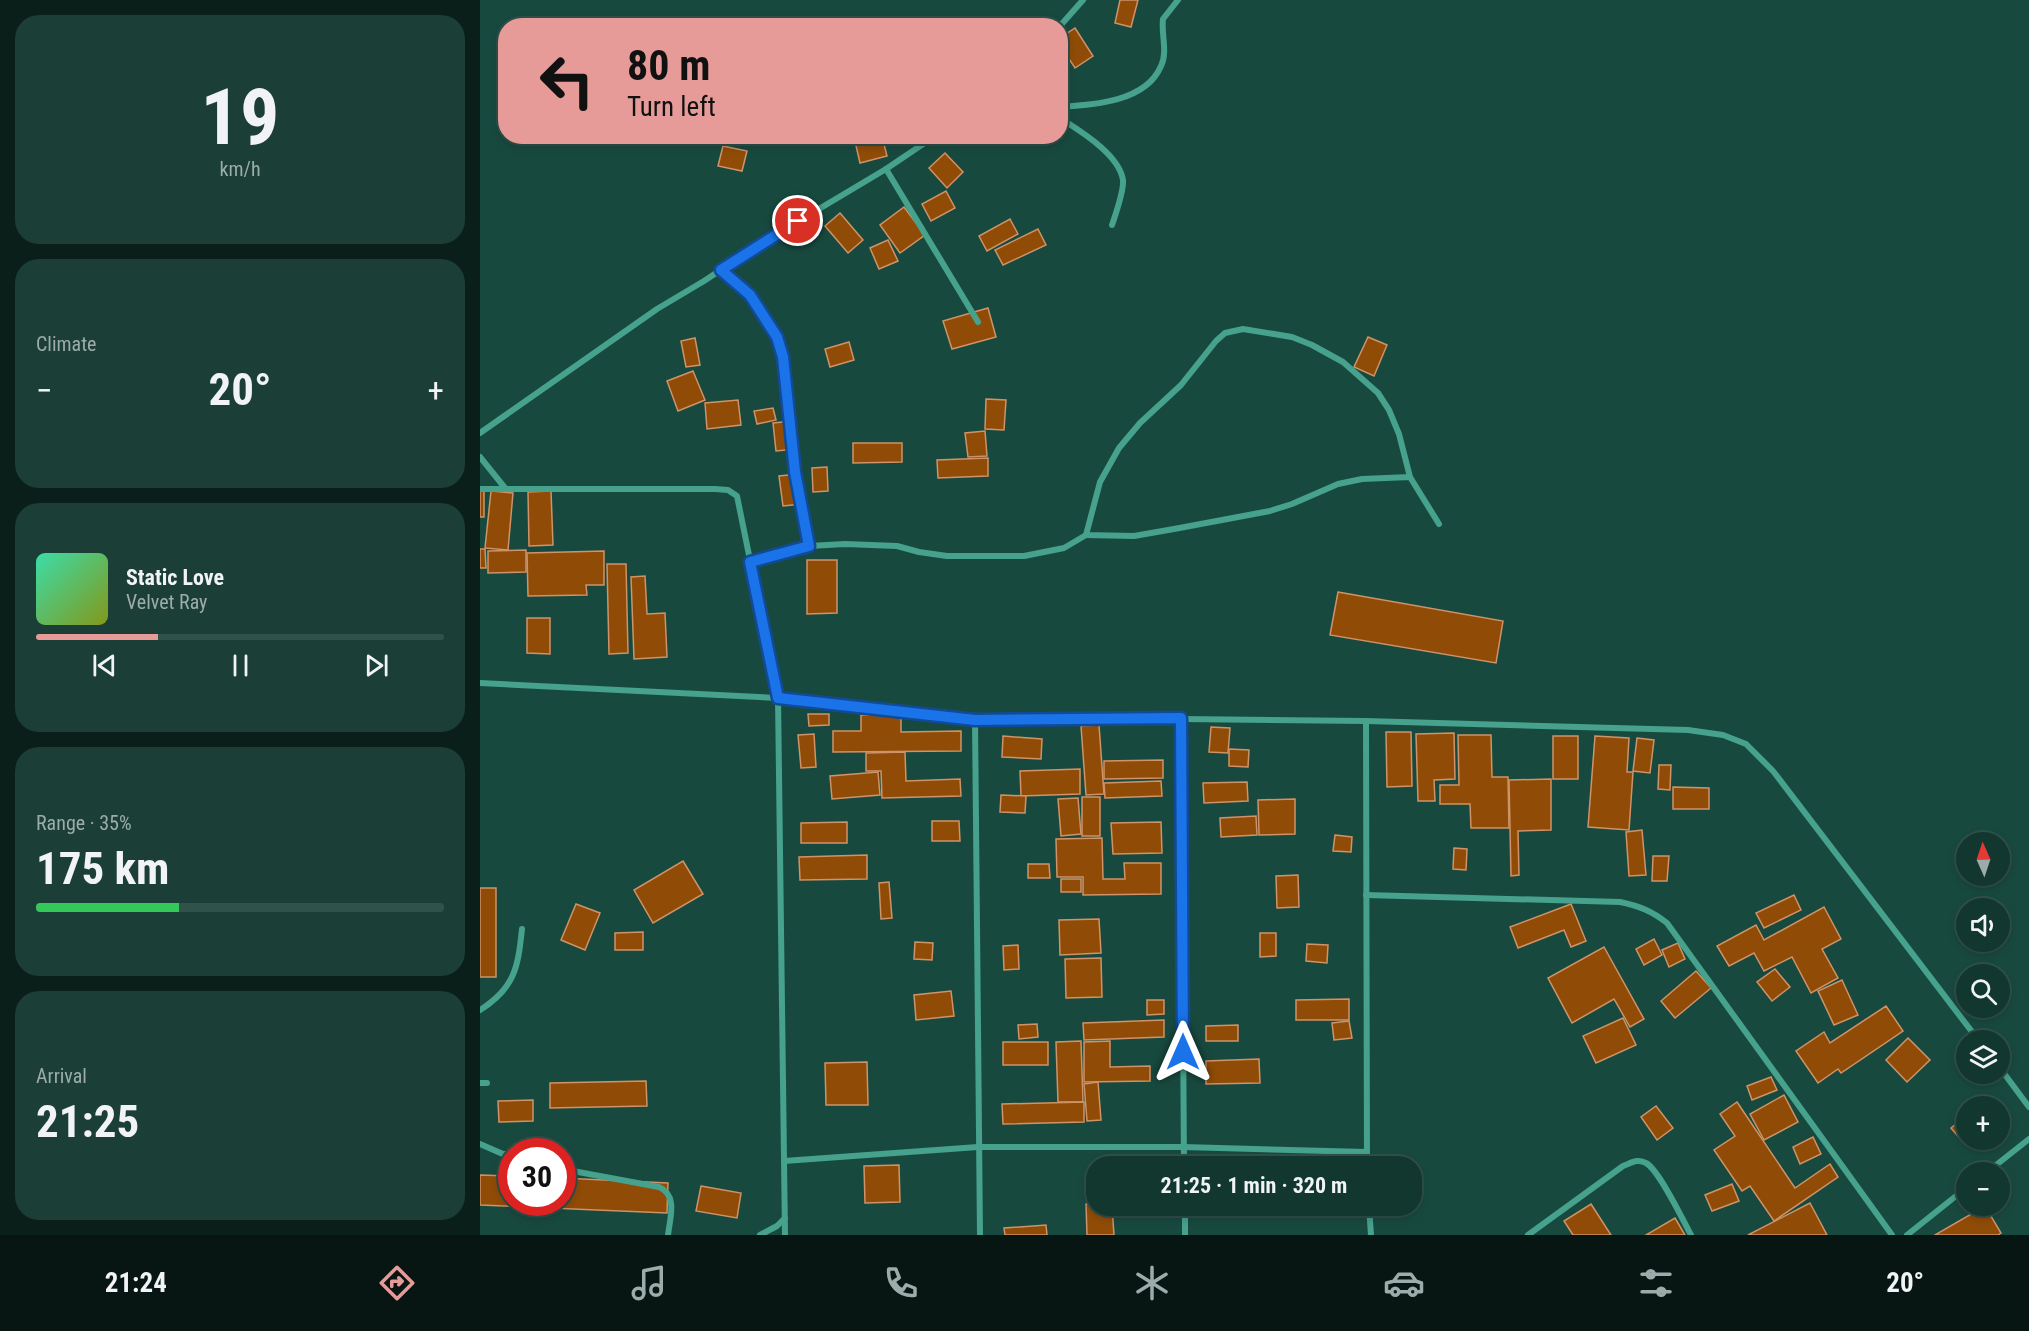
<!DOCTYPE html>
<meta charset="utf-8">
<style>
body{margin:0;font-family:"Roboto Condensed",sans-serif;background:#1b3f37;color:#f1f3f6;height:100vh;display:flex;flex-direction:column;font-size:22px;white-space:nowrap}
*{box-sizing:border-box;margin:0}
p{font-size:20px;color:#9cacaa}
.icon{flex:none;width:33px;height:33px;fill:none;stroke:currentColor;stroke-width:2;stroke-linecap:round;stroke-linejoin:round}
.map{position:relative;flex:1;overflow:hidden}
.sheet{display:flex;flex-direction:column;gap:15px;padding:15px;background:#0a1e1a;width:480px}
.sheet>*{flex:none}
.top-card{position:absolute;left:18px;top:18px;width:570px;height:126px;border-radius:24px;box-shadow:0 3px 9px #0003,0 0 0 2px #31514b;background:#e69b98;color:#111;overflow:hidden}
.needle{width:39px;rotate:357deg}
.controls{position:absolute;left:1476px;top:832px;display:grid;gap:12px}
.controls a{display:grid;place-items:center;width:54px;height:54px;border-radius:50%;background:#12372f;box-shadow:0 3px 9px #0003,0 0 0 2px #31514b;font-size:30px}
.speed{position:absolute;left:18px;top:1138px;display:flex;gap:12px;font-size:30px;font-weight:700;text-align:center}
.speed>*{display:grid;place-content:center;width:78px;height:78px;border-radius:50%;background:#12372f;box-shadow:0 3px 9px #0003,0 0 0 2px #31514b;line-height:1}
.speed .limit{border:9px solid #d22;background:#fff;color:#111}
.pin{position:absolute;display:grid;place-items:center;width:51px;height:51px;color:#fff;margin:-26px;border:3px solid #fff;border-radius:50%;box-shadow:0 2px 6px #0007}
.me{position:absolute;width:66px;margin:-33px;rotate:0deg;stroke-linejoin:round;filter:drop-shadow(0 0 4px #0008)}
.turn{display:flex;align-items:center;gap:21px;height:126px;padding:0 30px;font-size:27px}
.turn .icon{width:78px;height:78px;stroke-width:2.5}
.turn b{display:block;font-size:42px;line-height:51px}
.big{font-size:45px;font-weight:700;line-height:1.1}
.sheet .card{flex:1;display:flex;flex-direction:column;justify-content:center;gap:9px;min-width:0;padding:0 21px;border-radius:24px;background:#1b3f37}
.sheet .dial{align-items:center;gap:0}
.dial b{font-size:78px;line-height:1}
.song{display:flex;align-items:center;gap:18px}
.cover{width:72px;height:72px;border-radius:9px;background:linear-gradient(135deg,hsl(160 70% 55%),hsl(70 70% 35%))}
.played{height:6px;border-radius:3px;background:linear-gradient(90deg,#e69b98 30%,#31514b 30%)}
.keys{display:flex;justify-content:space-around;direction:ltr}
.heat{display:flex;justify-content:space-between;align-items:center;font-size:33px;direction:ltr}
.charge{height:9px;border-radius:4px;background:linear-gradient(90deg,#34c759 35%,#31514b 0)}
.trip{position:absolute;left:606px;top:1156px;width:336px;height:60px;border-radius:24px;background:#12372f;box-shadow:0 3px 9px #0003,0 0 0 2px #31514b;font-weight:700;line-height:60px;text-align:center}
.tab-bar{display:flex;height:96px;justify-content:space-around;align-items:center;background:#071613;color:#9cacaa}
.tab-bar .icon{width:42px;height:42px}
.tab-bar .on{color:#e69b98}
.tab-bar b{font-size:27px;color:#f1f3f6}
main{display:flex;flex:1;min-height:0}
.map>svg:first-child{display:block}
.building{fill:#904c07;stroke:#ce9368;stroke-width:1.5}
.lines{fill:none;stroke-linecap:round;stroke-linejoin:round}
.street{stroke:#46a18d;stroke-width:6}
.route-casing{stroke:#114b97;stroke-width:15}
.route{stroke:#1a73e8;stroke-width:10}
</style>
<main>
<section class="sheet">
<div class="card dial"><b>19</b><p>km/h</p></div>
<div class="card"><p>Climate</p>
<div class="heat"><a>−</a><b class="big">20°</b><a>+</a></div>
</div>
<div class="card">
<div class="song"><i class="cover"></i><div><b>Static Love</b><p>Velvet Ray</p></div></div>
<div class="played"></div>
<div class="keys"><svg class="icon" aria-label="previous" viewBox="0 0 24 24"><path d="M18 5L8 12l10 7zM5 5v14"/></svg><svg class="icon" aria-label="pause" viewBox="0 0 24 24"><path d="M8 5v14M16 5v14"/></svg><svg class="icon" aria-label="next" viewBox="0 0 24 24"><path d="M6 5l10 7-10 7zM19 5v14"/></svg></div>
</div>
<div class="card"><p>Range · 35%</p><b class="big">175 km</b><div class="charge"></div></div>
<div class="card"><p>Arrival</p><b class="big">21:25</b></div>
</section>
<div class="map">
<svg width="1549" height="1235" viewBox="0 0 1549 1235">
<rect width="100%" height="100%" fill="#18493f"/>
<g class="building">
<path d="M 640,0 L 658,0 L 651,27 L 635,23 Z"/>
<path d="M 595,28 L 613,56 L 595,68 L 580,45 L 580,38 Z"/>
<path d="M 378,136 L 402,136 L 407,156 L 380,163 L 374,137 Z"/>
<path d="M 243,146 L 267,151 L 262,171 L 238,166 Z"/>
<path d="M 465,153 L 483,172 L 467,188 L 449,168 Z"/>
<path d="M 466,191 L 475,208 L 451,221 L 442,204 Z"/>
<path d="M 424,207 L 445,235 L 420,253 L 400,225 Z"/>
<path d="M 360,213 L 383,240 L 368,253 L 345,226 Z"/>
<path d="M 530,219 L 538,234 L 507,251 L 499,236 Z"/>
<path d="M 558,229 L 566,245 L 523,265 L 515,250 Z"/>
<path d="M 408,240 L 418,261 L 399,269 L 390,248 Z"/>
<path d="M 508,308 L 516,337 L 472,349 L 463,321 Z"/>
<path d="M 888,337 L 907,345 L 894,376 L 874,367 Z"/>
<path d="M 215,338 L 220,365 L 206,367 L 201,341 Z"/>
<path d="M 369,342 L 374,360 L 350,367 L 345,349 Z"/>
<path d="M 213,371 L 225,400 L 198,411 L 187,381 Z"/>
<path d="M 506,399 L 526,400 L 524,430 L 505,429 Z"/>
<path d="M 258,400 L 261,425 L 227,429 L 225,403 Z"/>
<path d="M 293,408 L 296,420 L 277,424 L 274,411 Z"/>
<path d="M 313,421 L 316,449 L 296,451 L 293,423 Z"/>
<path d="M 505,431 L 507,456 L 488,457 L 485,433 Z"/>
<path d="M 373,443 L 422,443 L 422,462 L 373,463 Z"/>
<path d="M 508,458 L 508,476 L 458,478 L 457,460 Z"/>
<path d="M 347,467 L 348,491 L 333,492 L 332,468 Z"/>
<path d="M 318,474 L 322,504 L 303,506 L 299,476 Z"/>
<rect x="0" y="491" width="4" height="26"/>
<path d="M 11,491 L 33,493 L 28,550 L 5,548 Z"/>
<path d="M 71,491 L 73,545 L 49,546 L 48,492 Z"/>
<path d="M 0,549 L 5,549 L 6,568 L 0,568 Z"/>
<path d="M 46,550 L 46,572 L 8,573 L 8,551 Z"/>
<path d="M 124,551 L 124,585 L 106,585 L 107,595 L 48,596 L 47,553 Z"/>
<path d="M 327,560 L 357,560 L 357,613 L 327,614 Z"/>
<path d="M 127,564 L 146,564 L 148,653 L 129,654 Z"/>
<path d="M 165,576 L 167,614 L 185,613 L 187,657 L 154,659 L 151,577 Z"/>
<path d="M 858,592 L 1023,621 L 1016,663 L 850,635 Z"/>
<path d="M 47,618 L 70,618 L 70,654 L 47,653 Z"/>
<path d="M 328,714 L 349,714 L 349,725 L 329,726 Z"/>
<path d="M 381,715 L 421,715 L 421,732 L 481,731 L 481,751 L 353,752 L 353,731 L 381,731 Z"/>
<path d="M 619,725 L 624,794 L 606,795 L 601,726 Z"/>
<path d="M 731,727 L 750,728 L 748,753 L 729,752 Z"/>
<path d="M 906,732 L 931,732 L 932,786 L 907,787 Z"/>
<path d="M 974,733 L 975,779 L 954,780 L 955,801 L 938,801 L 936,734 Z"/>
<path d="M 334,734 L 336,767 L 321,768 L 318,735 Z"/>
<path d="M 978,735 L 1011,735 L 1012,777 L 1028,777 L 1029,828 L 991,828 L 990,804 L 960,804 L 960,785 L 979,785 Z"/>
<path d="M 523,736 L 562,739 L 561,759 L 522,757 Z"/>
<rect x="1073" y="736" width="25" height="43"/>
<path d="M 1115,736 L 1149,738 L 1147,772 L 1153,772 L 1149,830 L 1108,827 Z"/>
<path d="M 1157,738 L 1174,740 L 1170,773 L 1153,771 Z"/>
<path d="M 749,749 L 769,750 L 768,767 L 749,766 Z"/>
<path d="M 425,752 L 426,781 L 480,779 L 481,796 L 402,798 L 401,771 L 386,771 L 386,753 Z"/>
<path d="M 683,760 L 683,778 L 624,779 L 624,761 Z"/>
<path d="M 1179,765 L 1191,765 L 1190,790 L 1178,789 Z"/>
<path d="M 600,769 L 600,794 L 541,796 L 540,771 Z"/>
<path d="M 398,772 L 400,795 L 352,799 L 350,776 Z"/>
<path d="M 1071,779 L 1071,830 L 1038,831 L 1039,875 L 1031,876 L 1029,780 Z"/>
<path d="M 681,781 L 682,796 L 625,798 L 624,783 Z"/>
<path d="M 767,782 L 768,801 L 724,803 L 723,783 Z"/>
<path d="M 1193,787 L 1229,788 L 1229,809 L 1193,809 Z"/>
<path d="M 521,795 L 546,796 L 545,813 L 520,812 Z"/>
<rect x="602" y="797" width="18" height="39"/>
<path d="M 598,798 L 601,834 L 581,836 L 578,799 Z"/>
<path d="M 815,799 L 815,834 L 779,835 L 778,800 Z"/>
<path d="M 776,816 L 777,835 L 741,837 L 740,818 Z"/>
<path d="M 452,821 L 479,821 L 480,841 L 452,841 Z"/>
<path d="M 367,822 L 367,843 L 321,843 L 321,823 Z"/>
<path d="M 681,822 L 682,853 L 633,854 L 631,823 Z"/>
<path d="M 1162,830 L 1166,875 L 1149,876 L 1146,832 Z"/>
<path d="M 855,835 L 872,837 L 871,852 L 853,851 Z"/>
<path d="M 622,838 L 623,879 L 645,879 L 644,863 L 681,863 L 681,894 L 603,895 L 603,877 L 577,877 L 576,839 Z"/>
<path d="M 974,848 L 987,849 L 986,870 L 973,869 Z"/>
<path d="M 387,855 L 387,879 L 320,880 L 319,857 Z"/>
<path d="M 1173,856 L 1189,856 L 1187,881 L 1172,881 Z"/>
<path d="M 203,861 L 223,894 L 173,923 L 154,890 Z"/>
<path d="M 548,864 L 569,864 L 570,878 L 548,878 Z"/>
<path d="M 818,875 L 819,907 L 797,908 L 796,876 Z"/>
<rect x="581" y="879" width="20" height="13"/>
<path d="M 409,882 L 412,918 L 401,919 L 399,883 Z"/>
<rect x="0" y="888" width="16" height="89"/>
<path d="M 1314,895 L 1321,910 L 1284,928 L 1276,913 Z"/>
<path d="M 96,904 L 120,913 L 105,950 L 81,940 Z"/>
<path d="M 1091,904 L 1106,941 L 1091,947 L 1084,930 L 1038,948 L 1030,927 Z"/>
<path d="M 1344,907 L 1361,939 L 1342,949 L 1358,978 L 1331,993 L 1312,957 L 1284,971 L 1274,953 L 1249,966 L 1237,946 L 1276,925 L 1284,940 Z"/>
<path d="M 619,919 L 621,953 L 580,955 L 579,920 Z"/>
<path d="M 163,932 L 163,950 L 135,950 L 135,933 Z"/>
<path d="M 780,933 L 796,933 L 796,956 L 780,957 Z"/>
<path d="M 1174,939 L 1182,955 L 1164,965 L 1156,949 Z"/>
<path d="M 435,942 L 453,943 L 452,960 L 434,959 Z"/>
<path d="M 1198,943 L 1205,959 L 1189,967 L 1182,950 Z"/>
<path d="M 827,944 L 848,945 L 847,963 L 826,961 Z"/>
<path d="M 538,945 L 539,969 L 524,970 L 523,946 Z"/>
<path d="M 1124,947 L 1164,1019 L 1150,1027 L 1134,999 L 1092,1023 L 1068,978 Z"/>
<path d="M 621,958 L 622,997 L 586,998 L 585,959 Z"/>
<path d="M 1295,969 L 1310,987 L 1292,1001 L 1277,982 Z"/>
<path d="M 1216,971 L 1231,988 L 1195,1018 L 1181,1001 Z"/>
<path d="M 1362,980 L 1378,1015 L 1354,1025 L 1338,991 Z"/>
<path d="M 471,991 L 474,1016 L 436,1020 L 434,995 Z"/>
<path d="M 869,999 L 869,1020 L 816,1020 L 816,1000 Z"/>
<path d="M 667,1000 L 684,1000 L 684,1014 L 667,1015 Z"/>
<path d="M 1406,1006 L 1423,1031 L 1361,1073 L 1358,1069 L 1338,1083 L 1316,1051 L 1344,1032 L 1350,1043 Z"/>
<path d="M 1143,1018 L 1156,1045 L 1116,1063 L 1103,1036 Z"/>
<path d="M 684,1020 L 684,1037 L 604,1040 L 603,1023 Z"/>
<path d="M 869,1021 L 872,1038 L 854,1040 L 852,1023 Z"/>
<path d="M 557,1024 L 558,1037 L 539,1039 L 538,1025 Z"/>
<path d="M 758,1025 L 758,1041 L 726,1041 L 726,1026 Z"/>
<path d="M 1428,1038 L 1450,1060 L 1427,1082 L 1406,1060 Z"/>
<path d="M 601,1041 L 603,1102 L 578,1102 L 576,1042 Z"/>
<path d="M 630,1041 L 630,1067 L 670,1066 L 670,1081 L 604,1082 L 604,1042 Z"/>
<rect x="523" y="1042" width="45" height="23"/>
<path d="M 779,1059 L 780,1083 L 726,1084 L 726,1061 Z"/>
<path d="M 387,1062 L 388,1105 L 346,1105 L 345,1063 Z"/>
<path d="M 1291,1077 L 1297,1090 L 1272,1100 L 1267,1086 Z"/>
<path d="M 166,1081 L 167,1106 L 70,1108 L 70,1083 Z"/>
<path d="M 618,1082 L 621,1120 L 607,1121 L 604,1084 Z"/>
<path d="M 1304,1095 L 1318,1122 L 1284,1140 L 1270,1114 Z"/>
<path d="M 53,1100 L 53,1121 L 19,1122 L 18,1101 Z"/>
<path d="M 604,1102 L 604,1122 L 523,1124 L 522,1104 Z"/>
<path d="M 1257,1102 L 1315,1188 L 1350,1164 L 1358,1177 L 1294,1221 L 1270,1186 L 1262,1191 L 1234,1150 L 1255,1136 L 1240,1114 Z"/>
<path d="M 1176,1106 L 1193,1128 L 1177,1140 L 1161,1117 Z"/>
<path d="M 1486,1116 L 1486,1140 L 1490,1140 L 1485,1144 L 1471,1128 Z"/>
<path d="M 1333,1137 L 1341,1154 L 1320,1164 L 1313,1147 Z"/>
<path d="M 23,1152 L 35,1152 L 32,1152 L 32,1174 L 23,1174 Z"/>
<path d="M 419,1165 L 420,1202 L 385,1203 L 384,1166 Z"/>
<path d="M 0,1175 L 32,1176 L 32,1203 L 82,1203 L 82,1178 L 188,1183 L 187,1213 L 0,1205 Z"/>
<path d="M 1252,1184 L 1259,1201 L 1232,1211 L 1225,1195 Z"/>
<path d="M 221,1186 L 261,1193 L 257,1218 L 216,1211 Z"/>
<path d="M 1330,1203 L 1347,1235 L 1268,1235 Z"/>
<path d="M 606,1204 L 632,1206 L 634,1235 L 607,1235 Z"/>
<path d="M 1111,1204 L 1131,1235 L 1093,1235 L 1084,1221 Z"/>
<path d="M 1505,1206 L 1521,1233 L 1518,1235 L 1455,1235 Z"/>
<path d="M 1195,1218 L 1205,1235 L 1166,1235 Z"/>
<path d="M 566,1225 L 567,1235 L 525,1235 L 524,1228 Z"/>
</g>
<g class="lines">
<g class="street">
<path d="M 580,26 L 603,0"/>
<path d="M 580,107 C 613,105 666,102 681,66 C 688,52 681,34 683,19 L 698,0"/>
<path d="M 580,118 C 600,131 639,154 643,180 C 644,191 636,213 632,225"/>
<path d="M 406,169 L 498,322"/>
<path d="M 241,270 L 270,295 L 297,337 L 303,357 L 315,472 L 329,546"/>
<path d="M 0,433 L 177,309 L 224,281 L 277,246 L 406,169 L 455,136"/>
<path d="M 0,457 L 25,488"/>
<path d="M 930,477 L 882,479 L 858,484 L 812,504 L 790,511 L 694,529 L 654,536 L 606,535 L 620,482 L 639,448 L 660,423 L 701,385 L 736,341 L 745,333 L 763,329 L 812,337 L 832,345 L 863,362 L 898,393 L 909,410 L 919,434 L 930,477 L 959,524"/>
<path d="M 0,489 L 235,489 L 248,490 L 257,496 L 298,698 L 305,1235"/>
<path d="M 270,562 L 329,546 L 365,544 L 417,546 L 439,552 L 467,556 L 544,556 L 584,548 L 606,535"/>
<path d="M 0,683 L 298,698 L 495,720 L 701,719 L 886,721 L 1208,730 L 1243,735 L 1266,744 L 1293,771 L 1499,1041"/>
<path d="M 701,719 L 704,1167"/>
<path d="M 495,720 L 500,1235"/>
<path d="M 886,721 L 887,1167"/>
<path d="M 886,895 L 1140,902 C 1159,906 1172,911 1187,923 L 1412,1235"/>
<path d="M 0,1010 C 35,988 38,967 42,929"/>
<path d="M 1520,1068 L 1549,1107"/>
<path d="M 0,1083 L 7,1083"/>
<path d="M 0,1144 L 32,1158"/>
<path d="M 304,1161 L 498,1147 L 703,1147 L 886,1152"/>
<path d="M 82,1169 L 179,1187 C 198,1195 190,1218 188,1235"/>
<path d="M 1506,1173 L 1549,1139"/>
<path d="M 705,1206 L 705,1235"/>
<path d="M 889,1206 L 891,1235"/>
<path d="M 280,1235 L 297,1226 L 305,1218"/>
<path d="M 1048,1235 L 1143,1166 C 1151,1163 1158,1158 1166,1163 C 1179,1170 1203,1220 1211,1235"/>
<path d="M 1427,1235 L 1486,1188"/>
</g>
</g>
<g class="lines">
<defs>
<path id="route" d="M 318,221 L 241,270 L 270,295 L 297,337 L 303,357 L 315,472 L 329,546 L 270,562 L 298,698 L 495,720 L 701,718 L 703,1052"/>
</defs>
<use href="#route" class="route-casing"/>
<use href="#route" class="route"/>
</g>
</svg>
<div class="controls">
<a><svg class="needle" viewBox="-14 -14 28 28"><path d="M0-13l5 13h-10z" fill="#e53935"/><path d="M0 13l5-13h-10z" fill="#9cacaa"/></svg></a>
<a><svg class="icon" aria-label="sound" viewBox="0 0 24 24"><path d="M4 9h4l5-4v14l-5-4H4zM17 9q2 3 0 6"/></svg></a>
<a><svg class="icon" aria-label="search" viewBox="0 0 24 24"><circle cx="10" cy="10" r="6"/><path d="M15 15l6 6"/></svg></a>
<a><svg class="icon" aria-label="layers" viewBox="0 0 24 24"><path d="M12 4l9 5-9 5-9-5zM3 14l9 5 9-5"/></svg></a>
<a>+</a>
<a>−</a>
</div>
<div class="speed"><div class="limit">30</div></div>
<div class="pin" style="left:318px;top:221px;background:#d93025"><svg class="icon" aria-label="arrive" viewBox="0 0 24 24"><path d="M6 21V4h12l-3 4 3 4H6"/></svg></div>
<svg class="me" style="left:703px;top:1052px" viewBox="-20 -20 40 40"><path d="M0-17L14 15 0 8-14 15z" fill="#1a73e8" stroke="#fff" stroke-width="4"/></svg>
<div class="trip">21:25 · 1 min · 320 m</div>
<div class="top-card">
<div class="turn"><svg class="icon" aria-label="left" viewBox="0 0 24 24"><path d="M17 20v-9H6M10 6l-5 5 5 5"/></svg><div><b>80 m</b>Turn left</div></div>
</div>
</div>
</main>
<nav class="tab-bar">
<b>21:24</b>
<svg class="icon on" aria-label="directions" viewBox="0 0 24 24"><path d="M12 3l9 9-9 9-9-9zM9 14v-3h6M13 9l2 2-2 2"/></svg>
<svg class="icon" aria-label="music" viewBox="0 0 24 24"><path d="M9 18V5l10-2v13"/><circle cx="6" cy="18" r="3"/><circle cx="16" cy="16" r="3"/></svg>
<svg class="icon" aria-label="phone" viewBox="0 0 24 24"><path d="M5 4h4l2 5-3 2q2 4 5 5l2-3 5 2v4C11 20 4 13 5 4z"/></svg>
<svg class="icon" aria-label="climate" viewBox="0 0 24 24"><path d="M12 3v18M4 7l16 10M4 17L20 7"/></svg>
<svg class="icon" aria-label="car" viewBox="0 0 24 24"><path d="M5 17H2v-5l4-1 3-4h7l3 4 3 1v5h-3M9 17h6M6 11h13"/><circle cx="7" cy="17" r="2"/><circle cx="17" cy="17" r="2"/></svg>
<svg class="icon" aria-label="filters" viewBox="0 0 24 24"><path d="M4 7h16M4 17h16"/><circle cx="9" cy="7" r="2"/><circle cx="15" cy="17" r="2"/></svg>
<b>20°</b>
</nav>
